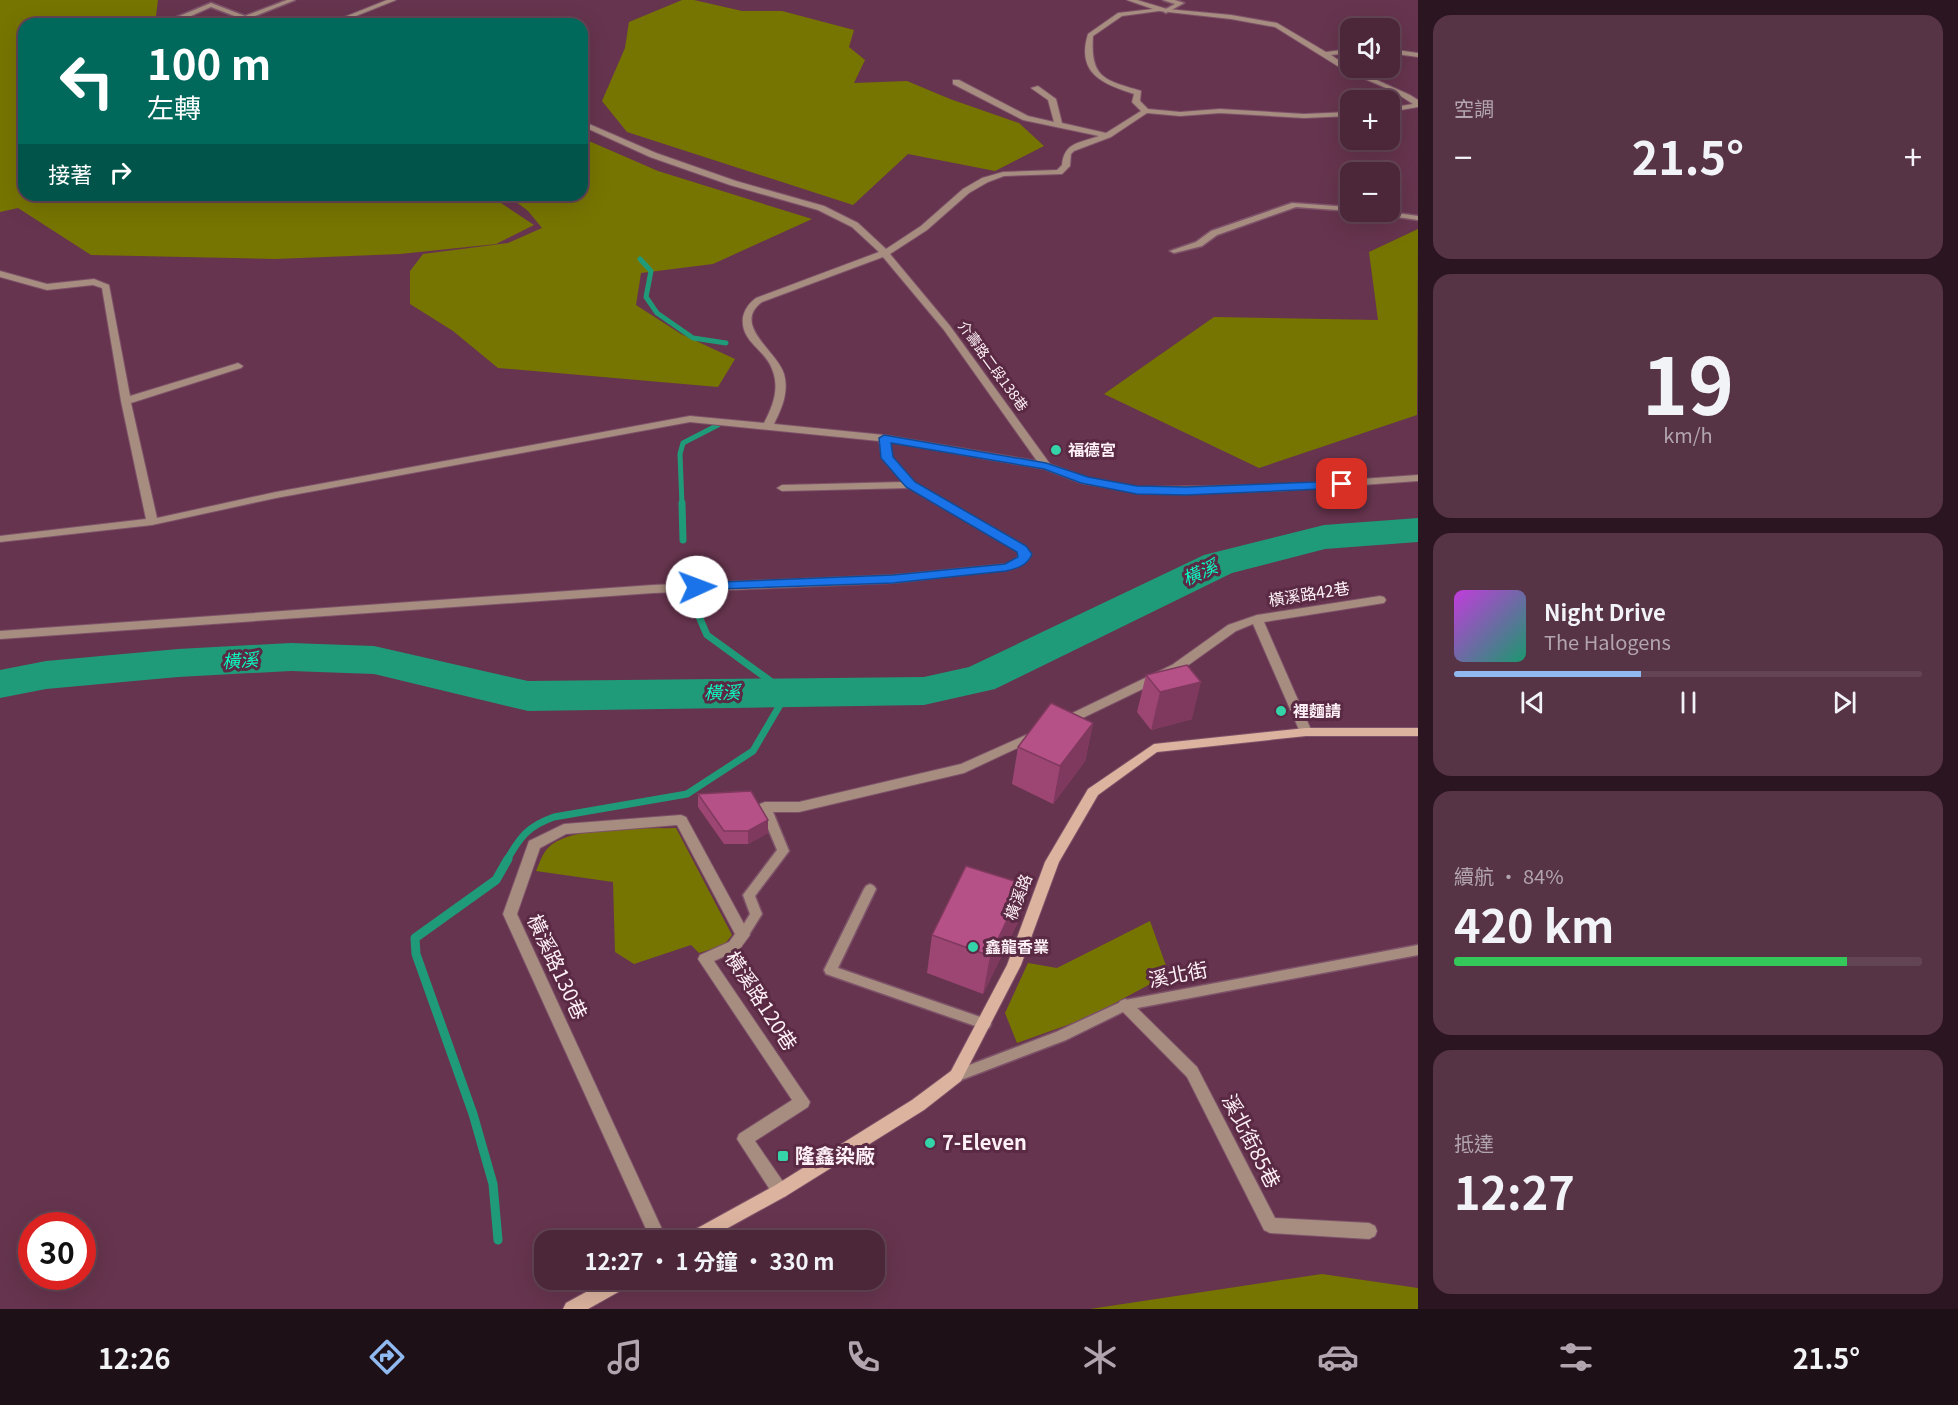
<!DOCTYPE html>
<html lang="zh-TW">
<meta charset="utf-8">
<style>
body{margin:0;font-family:Georgia,"Noto Sans TC",serif;background:#563345;color:#f1f3f6;height:100vh;display:flex;flex-direction:column;font-size:22px;white-space:nowrap}
*{box-sizing:border-box;margin:0}
p{font-size:20px;color:#b2a5af}
.icon{flex:none;width:33px;height:33px;fill:none;stroke:currentColor;stroke-width:2;stroke-linecap:round;stroke-linejoin:round}
.map{position:relative;flex:1;overflow:hidden}
.sheet{display:flex;flex-direction:column;gap:15px;padding:15px;background:#2a1520;width:540px}
.sheet>*{flex:none}
.banner{position:absolute;left:18px;top:18px;width:570px;height:183px;border-radius:18px;box-shadow:0 6px 24px #0002,0 0 0 2px #634454;background:#00695c;color:#fff;overflow:hidden}
.controls{position:absolute;left:1340px;top:18px;display:grid;gap:12px}
.controls a{display:grid;place-items:center;width:60px;height:60px;border-radius:12px;background:#4c273a;box-shadow:0 6px 24px #0002,0 0 0 2px #634454;font-size:30px}
.speed{position:absolute;left:18px;top:1212px;display:flex;gap:12px;font-size:30px;font-weight:700;text-align:center}
.speed>*{display:grid;place-content:center;width:78px;height:78px;border-radius:50%;background:#4c273a;box-shadow:0 6px 24px #0002,0 0 0 2px #634454;line-height:1}
.speed .limit{border:9px solid #d22;background:#fff;color:#111}
.pin{position:absolute;display:grid;place-items:center;width:51px;height:51px;color:#fff;margin:-26px;border-radius:12px;box-shadow:0 3px 9px #0006}
.me{position:absolute;width:66px;margin:-33px;rotate:88deg;stroke-linejoin:round;filter:drop-shadow(0 0 4px #0008)}
.turn{display:flex;align-items:center;gap:21px;height:126px;padding:0 30px;font-size:27px}
.turn .icon{width:78px;height:78px;stroke-width:2.5}
.turn b{display:block;font-size:42px;line-height:51px}
.then{display:flex;align-items:center;height:57px;padding:0 30px;background:#0003;gap:12px;font-size:22px}
.big{font-size:45px;font-weight:700;line-height:1.1}
.sheet .widget{flex:1;display:flex;flex-direction:column;justify-content:center;gap:9px;min-width:0;padding:0 21px;border-radius:18px;background:#563345}
.sheet .dial{align-items:center;gap:0}
.dial b{font-size:78px;line-height:1}
.song{display:flex;align-items:center;gap:18px}
.cover{width:72px;height:72px;border-radius:9px;background:linear-gradient(135deg,hsl(290 70% 55%),hsl(160 70% 35%))}
.played{height:6px;border-radius:3px;background:linear-gradient(90deg,#90b9f0 40%,#634454 40%)}
.keys{display:flex;justify-content:space-around;direction:ltr}
.heat{display:flex;justify-content:space-between;align-items:center;font-size:33px;direction:ltr}
.charge{height:9px;border-radius:4px;background:linear-gradient(90deg,#34c759 84%,#634454 0)}
.trip{position:absolute;left:534px;top:1230px;width:351px;height:60px;border-radius:18px;background:#4c273a;box-shadow:0 6px 24px #0002,0 0 0 2px #634454;font-weight:700;line-height:60px;text-align:center}
.tabs{display:flex;height:96px;justify-content:space-around;align-items:center;background:#1e1017;color:#b2a5af}
.tabs .icon{width:42px;height:42px}
.tabs .current{color:#90b9f0}
.tabs b{font-size:27px;color:#f1f3f6}
main{display:flex;flex:1;min-height:0}
.map>svg:first-child{display:block}
.green{fill:#777501}
.lines{fill:none;stroke-linecap:round;stroke-linejoin:round}
.stream-far2{stroke:#209b79;stroke-width:5}
.stream-far1{stroke:#209b79;stroke-width:7}
.stream{stroke:#209b79;stroke-width:9}
.river{fill:#209b79;fill-rule:evenodd}
.lane-casing{stroke:#7e5269;stroke-width:3}
.street-casing{stroke:#7e5269;stroke-width:2}
.secondary-casing{stroke:#7e5269;stroke-width:2}
.lane{fill:#a68d80;fill-rule:evenodd}
.street{fill:#a68d80;fill-rule:evenodd}
.secondary{fill:#dbb39e;fill-rule:evenodd}
.wall{fill:#9d4674}
.shaded-wall{fill:#7f395e}
.building{fill:#b65187;stroke:#7f395e;stroke-width:1.5}
.route{fill:#1a73e8;stroke:#114b97;stroke-width:1.5}
.poi-dot{fill:#34d4a8;stroke:#5a2943;stroke-width:2}
.labels{text-anchor:middle;stroke-width:6;stroke-linejoin:round;paint-order:stroke}
.far-street-label{font-size:14px;fill:#fdf0f6;stroke:#5a2943}
.poi-label{font-size:16px;font-weight:bold;fill:#fdf0f6;stroke:#5a2943;text-anchor:start}
.street-label{font-size:16px;fill:#fdf0f6;stroke:#5a2943}
.water-label{font-size:18px;font-style:italic;fill:#0bfac2;stroke:#5a2943}
.near-street-label{font-size:20px;fill:#fdf0f6;stroke:#5a2943}
.near-poi-label{font-size:20px;font-weight:bold;fill:#fdf0f6;stroke:#5a2943;text-anchor:start}
</style>
<main>
<div class="map">
<svg width="1418" height="1309" viewBox="0 0 1418 1309">
<rect width="100%" height="100%" fill="#66344e"/>
<g class="green">
<path d="M 0,0 L 158,0 L 155,24 L 24,24 L 24,195 L 489,195 L 534,225 L 496,244 L 400,254 L 275,259 L 91,255 L 18,208 L 0,212 Z"/>
<path d="M 682,0 L 694,0 L 742,11 L 782,11 L 854,30 L 849,47 L 865,60 L 854,83 L 907,81 L 950,99 L 1019,123 L 1044,146 L 995,171 L 908,154 L 853,205 L 627,132 L 602,101 L 625,48 L 629,22 Z"/>
<path d="M 582,138 L 658,171 L 812,219 L 713,264 L 641,273 L 636,305 L 681,334 L 735,359 L 718,387 L 498,368 L 453,331 L 410,304 L 410,271 L 423,254 L 508,243 L 542,228 L 528,211 L 507,195 L 582,195 Z"/>
<path d="M 1418,229 L 1417,415 L 1259,468 L 1104,394 L 1214,317 L 1378,320 L 1369,252 Z"/>
<path d="M 676,828 L 732,935 L 724,945 L 699,953 L 691,945 L 634,964 L 615,952 L 613,882 L 536,871 C 539,864 543,852 549,847 C 572,825 645,829 676,828 Z"/>
<path d="M 1150,921 L 1169,974 L 1087,1018 L 1017,1043 L 1005,1013 L 1028,963 L 1057,968 Z"/>
<path d="M 1322,1274 L 1418,1288 L 1418,1309 L 1090,1309 Z"/>
</g>
<g class="lines">
<g class="stream-far2">
<path d="M 640,259 L 651,271 L 646,297 L 657,313 L 693,338 L 726,343"/>
<path d="M 682,505 L 680,454 L 683,443 L 718,425"/>
</g>
<g class="stream-far1">
<path d="M 682,503 L 683,540"/>
<path d="M 507,860 C 520,837 528,826 554,817 L 687,794 L 753,751 L 787,693 L 707,635 L 694,605"/>
</g>
<path class="stream" d="M 498,1240 L 493,1184 L 473,1114 L 416,954 L 415,938 L 496,880 L 508,859"/>
<path class="river" d="M 1418,518 L 1418,542 L 1325,549 L 1232,573 L 995,689 L 924,705 L 528,711 L 374,674 L 291,671 L 178,677 L 46,689 L 0,698 L 0,670 L 46,661 L 178,649 L 291,643 L 374,646 L 528,681 L 924,677 L 969,667 L 1204,555 L 1324,525 Z"/>
<defs>
<g id="lane">
<path d="M 287,0 L 295,0 L 245,20 L 211,7 L 173,24 L 166,24 L 177,17 L 211,3 L 245,16 Z"/>
<path d="M 1163,0 L 1175,0 L 1184,3 L 1166,13 L 1164,12 L 1164,10 L 1175,4 Z"/>
<path d="M 1292,203 L 1350,207 L 1350,211 L 1296,207 L 1217,235 L 1202,246 L 1174,253 L 1170,251 L 1196,242 L 1211,231 Z"/>
<path d="M 1374,212 L 1389,212 L 1418,216 L 1418,220 L 1377,214 Z"/>
<path d="M 765,803 L 769,804 L 771,807 L 789,851 L 755,896 L 762,914 L 747,938 L 743,940 L 739,938 L 737,935 L 750,914 L 743,895 L 777,850 L 759,807 L 761,804 Z"/>
<path d="M 870,884 L 874,886 L 876,889 L 838,968 L 989,1020 L 991,1024 L 989,1028 L 984,1029 L 826,974 L 824,970 L 864,889 L 866,886 Z"/>
<path d="M 1418,945 L 1418,955 L 1127,1010 L 1066,1040 L 961,1080 L 956,1082 L 951,1080 L 949,1076 L 951,1072 L 1056,1032 L 1125,1000 Z"/>
</g>
<g id="street">
<path d="M 387,0 L 396,0 L 336,24 L 327,24 Z"/>
<path d="M 1127,0 L 1137,0 L 1167,9 L 1231,15 L 1277,23 L 1326,52 L 1350,49 L 1350,53 L 1331,55 L 1350,68 L 1410,95 L 1418,100 L 1418,107 L 1389,112 L 1389,108 L 1413,104 L 1393,91 L 1344,70 L 1275,27 L 1231,19 L 1159,11 L 1122,16 L 1093,36 C 1090,78 1104,80 1141,91 L 1140,101 L 1148,109 L 1180,112 L 1220,109 L 1304,114 L 1350,112 L 1350,116 L 1304,118 L 1220,113 L 1180,116 L 1147,113 L 1111,137 L 1074,151 L 1071,154 L 1070,166 L 1062,174 L 1004,176 L 988,182 L 969,193 L 927,230 L 890,254 L 950,326 L 1050,464 L 1087,478 L 1137,487 L 1276,485 L 1418,475 L 1418,481 L 1276,491 L 1137,493 L 1081,483 L 1044,469 L 890,442 L 892,457 L 915,483 L 1026,547 L 1031,554 C 1025,565 1018,568 1006,570 L 893,583 L 653,593 L 0,639 L 0,631 L 653,585 L 893,575 L 1006,564 L 1016,559 L 1019,554 L 1018,551 L 909,488 L 782,491 L 777,488 L 782,485 L 903,482 L 882,458 L 879,441 L 690,422 L 276,498 L 152,525 L 0,542 L 0,536 L 146,519 L 121,401 L 102,288 L 93,285 L 47,290 L 0,277 L 0,271 L 47,284 L 94,279 L 109,285 L 130,396 L 235,364 L 238,363 L 243,366 L 241,368 L 131,403 L 157,518 L 276,492 L 690,416 L 764,423 C 773,406 780,388 772,369 C 765,349 740,342 743,317 C 745,309 749,303 756,298 L 879,252 L 852,227 L 818,210 L 730,185 L 650,157 L 582,126 L 582,121 L 656,153 L 736,181 L 824,206 L 858,223 L 886,249 L 921,226 L 963,189 L 982,178 L 1003,172 L 1057,170 L 1062,165 C 1064,142 1080,143 1099,136 L 1023,120 L 953,84 L 953,80 L 959,80 L 1028,116 L 1054,122 L 1048,100 L 1031,88 L 1038,86 L 1056,99 L 1062,123 L 1106,133 L 1141,111 L 1132,102 L 1134,94 C 1102,84 1076,73 1088,34 L 1118,13 L 1153,9 ZM 883,257 L 944,330 L 1037,461 L 884,435 L 774,424 C 782,408 789,392 784,374 C 778,352 731,325 762,302 Z"/>
<path d="M 1389,49 L 1418,53 L 1418,57 L 1389,53 Z"/>
<path d="M 1380,596 L 1384,597 L 1386,600 L 1384,603 L 1264,622 L 1312,732 L 1310,735 L 1302,735 L 1300,732 L 1253,624 L 1236,631 L 1180,671 L 1068,725 L 1060,725 L 1058,722 L 1060,719 L 1172,665 L 1228,625 L 1257,615 Z"/>
<path d="M 1037,730 L 1043,734 L 1041,737 L 964,773 L 799,812 L 765,812 L 760,810 L 758,807 L 760,804 L 765,802 L 799,802 L 961,764 Z"/>
<path d="M 681,815 L 686,817 L 750,935 L 739,950 L 714,961 L 810,1102 L 808,1107 L 755,1141 L 786,1186 L 788,1191 L 786,1196 L 780,1198 L 774,1196 L 737,1139 L 739,1134 L 792,1100 L 698,959 L 700,955 L 729,942 L 735,934 L 677,825 L 566,834 L 540,848 L 517,914 L 667,1240 L 651,1240 L 503,914 L 529,841 L 564,824 Z"/>
<path d="M 1125,999 L 1130,1001 L 1197,1067 L 1275,1218 L 1369,1223 L 1375,1226 L 1377,1231 L 1375,1236 L 1369,1239 L 1270,1233 L 1264,1230 L 1187,1077 L 1120,1009 L 1118,1005 L 1120,1001 Z"/>
</g>
<g id="secondary">
<path d="M 1306,728 L 1418,728 L 1418,736 L 1306,736 L 1157,752 L 1098,795 L 1059,862 L 1021,965 L 961,1081 L 924,1110 L 786,1196 L 706,1240 L 683,1240 L 685,1235 L 774,1186 L 912,1100 L 951,1071 L 1007,965 L 1045,862 L 1088,789 L 1154,744 Z"/>
<path d="M 608,1280 L 632,1280 L 629,1286 L 588,1309 L 563,1309 L 566,1303 Z"/>
</g>
</defs>
<use href="#lane" class="lane-casing"/>
<use href="#street" class="street-casing"/>
<use href="#secondary" class="secondary-casing"/>
<use href="#lane" class="lane"/>
<use href="#street" class="street"/>
<use href="#secondary" class="secondary"/>
</g>
<g class="wall">
<path d="M 1146,675 L 1192,719 L 1151,730 L 1137,712 Z"/>
<path d="M 1093,723 L 1085,761 L 1053,804 L 1012,784 L 1018,747 Z"/>
<path d="M 698,794 L 768,820 L 768,833 L 748,844 L 724,844 L 698,807 Z"/>
<path d="M 1024,884 L 1018,922 L 983,994 L 927,973 L 932,935 Z"/>
</g>
<g class="shaded-wall">
<path d="M 1201,682 L 1192,719 L 1151,730 L 1160,692 Z"/>
<path d="M 1093,723 L 1085,761 L 1053,804 L 1060,766 Z"/>
<path d="M 768,820 L 768,833 L 748,844 L 748,831 Z"/>
<path d="M 1024,884 L 1018,922 L 983,994 L 990,956 Z"/>
</g>
<g class="building">
<path d="M 1187,665 L 1201,682 L 1160,692 L 1146,675 Z"/>
<path d="M 1051,703 L 1093,723 L 1060,766 L 1018,747 Z"/>
<path d="M 751,791 L 768,820 L 748,831 L 724,831 L 698,794 Z"/>
<path d="M 966,866 L 1024,884 L 990,956 L 932,935 Z"/>
</g>
<path class="route" d="M 884,435 L 1046,463 L 1088,477 L 1137,486 L 1186,487 L 1342,481 L 1348,484 L 1342,488 L 1186,495 L 1137,494 L 1081,483 L 1044,469 L 891,443 L 893,457 L 915,482 L 1026,546 L 1032,554 C 1027,566 1018,568 1006,571 L 893,583 L 692,590 L 690,587 L 692,584 L 697,583 L 893,575 L 1005,564 L 1018,557 L 1017,552 L 906,487 L 881,458 L 879,438 Z"/>
<g class="poi-dot">
<circle cx="1056" cy="450" r="6"/>
<circle cx="1281" cy="711" r="6"/>
<circle cx="973" cy="947" r="6"/>
<circle cx="930" cy="1143" r="6"/>
<rect x="777" y="1150" width="12" height="12" rx="3"/>
</g>
<g class="labels">
<g class="far-street-label">
<text transform="translate(993 366) rotate(54)" y="5">介壽路二段138巷</text>
</g>
<g class="poi-label">
<text x="1068" y="456">福德宮</text>
<text x="1293" y="717">裡麵請</text>
<text x="985" y="953">鑫龍香業</text>
</g>
<g class="street-label">
<text transform="translate(1309 594) rotate(-9)" y="6">橫溪路42巷</text>
<text transform="translate(1018 897) rotate(-69)" y="6">橫溪路</text>
</g>
<g class="water-label">
<text transform="translate(1200 573) rotate(-24)" y="6">橫溪</text>
<text transform="translate(240 661) rotate(-4)" y="6">橫溪</text>
<text transform="translate(722 693) rotate(-1)" y="6">橫溪</text>
</g>
<g class="near-street-label">
<text transform="translate(557 967) rotate(65)" y="7">橫溪路130巷</text>
<text transform="translate(1178 975) rotate(-11)" y="7">溪北街</text>
<text transform="translate(761 1001) rotate(57)" y="7">橫溪路120巷</text>
<text transform="translate(1251 1141) rotate(63)" y="7">溪北街85巷</text>
</g>
<g class="near-poi-label">
<text x="942" y="1150">7-Eleven</text>
<text x="795" y="1163">隆鑫染廠</text>
</g>
</g>
</svg>
<div class="controls">
<a><svg class="icon" aria-label="sound" viewBox="0 0 24 24"><path d="M4 9h4l5-4v14l-5-4H4zM17 9q2 3 0 6"/></svg></a>
<a>+</a>
<a>−</a>
</div>
<div class="speed"><div class="limit">30</div></div>
<div class="pin" style="left:1342px;top:484px;background:#d93025"><svg class="icon" aria-label="arrive" viewBox="0 0 24 24"><path d="M6 21V4h12l-3 4 3 4H6"/></svg></div>
<svg class="me" style="left:697px;top:587px" viewBox="-20 -20 40 40"><circle r="19" fill="#fff"/><path d="M0-13L10 11 0 6-10 11z" fill="#1a73e8"/></svg>
<div class="trip">12:27 · 1 分鐘 · 330 m</div>
<div class="banner">
<div class="turn"><svg class="icon" aria-label="left" viewBox="0 0 24 24"><path d="M17 20v-9H6M10 6l-5 5 5 5"/></svg><div><b>100 m</b>左轉</div></div>
<div class="then">接著<svg class="icon" aria-label="right" viewBox="0 0 24 24"><path d="M7 20v-9h11M14 6l5 5-5 5"/></svg></div>
</div>
</div>
<section class="sheet">
<div class="widget"><p>空調</p>
<div class="heat"><a>−</a><b class="big">21.5°</b><a>+</a></div>
</div>
<div class="widget dial"><b>19</b><p>km/h</p></div>
<div class="widget">
<div class="song"><i class="cover"></i><div><b>Night Drive</b><p>The Halogens</p></div></div>
<div class="played"></div>
<div class="keys"><svg class="icon" aria-label="previous" viewBox="0 0 24 24"><path d="M18 5L8 12l10 7zM5 5v14"/></svg><svg class="icon" aria-label="pause" viewBox="0 0 24 24"><path d="M8 5v14M16 5v14"/></svg><svg class="icon" aria-label="next" viewBox="0 0 24 24"><path d="M6 5l10 7-10 7zM19 5v14"/></svg></div>
</div>
<div class="widget"><p>續航 · 84%</p><b class="big">420 km</b><div class="charge"></div></div>
<div class="widget"><p>抵達</p><b class="big">12:27</b></div>
</section>
</main>
<nav class="tabs">
<b>12:26</b>
<svg class="icon current" aria-label="directions" viewBox="0 0 24 24"><path d="M12 3l9 9-9 9-9-9zM9 14v-3h6M13 9l2 2-2 2"/></svg>
<svg class="icon" aria-label="music" viewBox="0 0 24 24"><path d="M9 18V5l10-2v13"/><circle cx="6" cy="18" r="3"/><circle cx="16" cy="16" r="3"/></svg>
<svg class="icon" aria-label="phone" viewBox="0 0 24 24"><path d="M5 4h4l2 5-3 2q2 4 5 5l2-3 5 2v4C11 20 4 13 5 4z"/></svg>
<svg class="icon" aria-label="climate" viewBox="0 0 24 24"><path d="M12 3v18M4 7l16 10M4 17L20 7"/></svg>
<svg class="icon" aria-label="car" viewBox="0 0 24 24"><path d="M5 17H2v-5l4-1 3-4h7l3 4 3 1v5h-3M9 17h6M6 11h13"/><circle cx="7" cy="17" r="2"/><circle cx="17" cy="17" r="2"/></svg>
<svg class="icon" aria-label="filters" viewBox="0 0 24 24"><path d="M4 7h16M4 17h16"/><circle cx="9" cy="7" r="2"/><circle cx="15" cy="17" r="2"/></svg>
<b>21.5°</b>
</nav>
